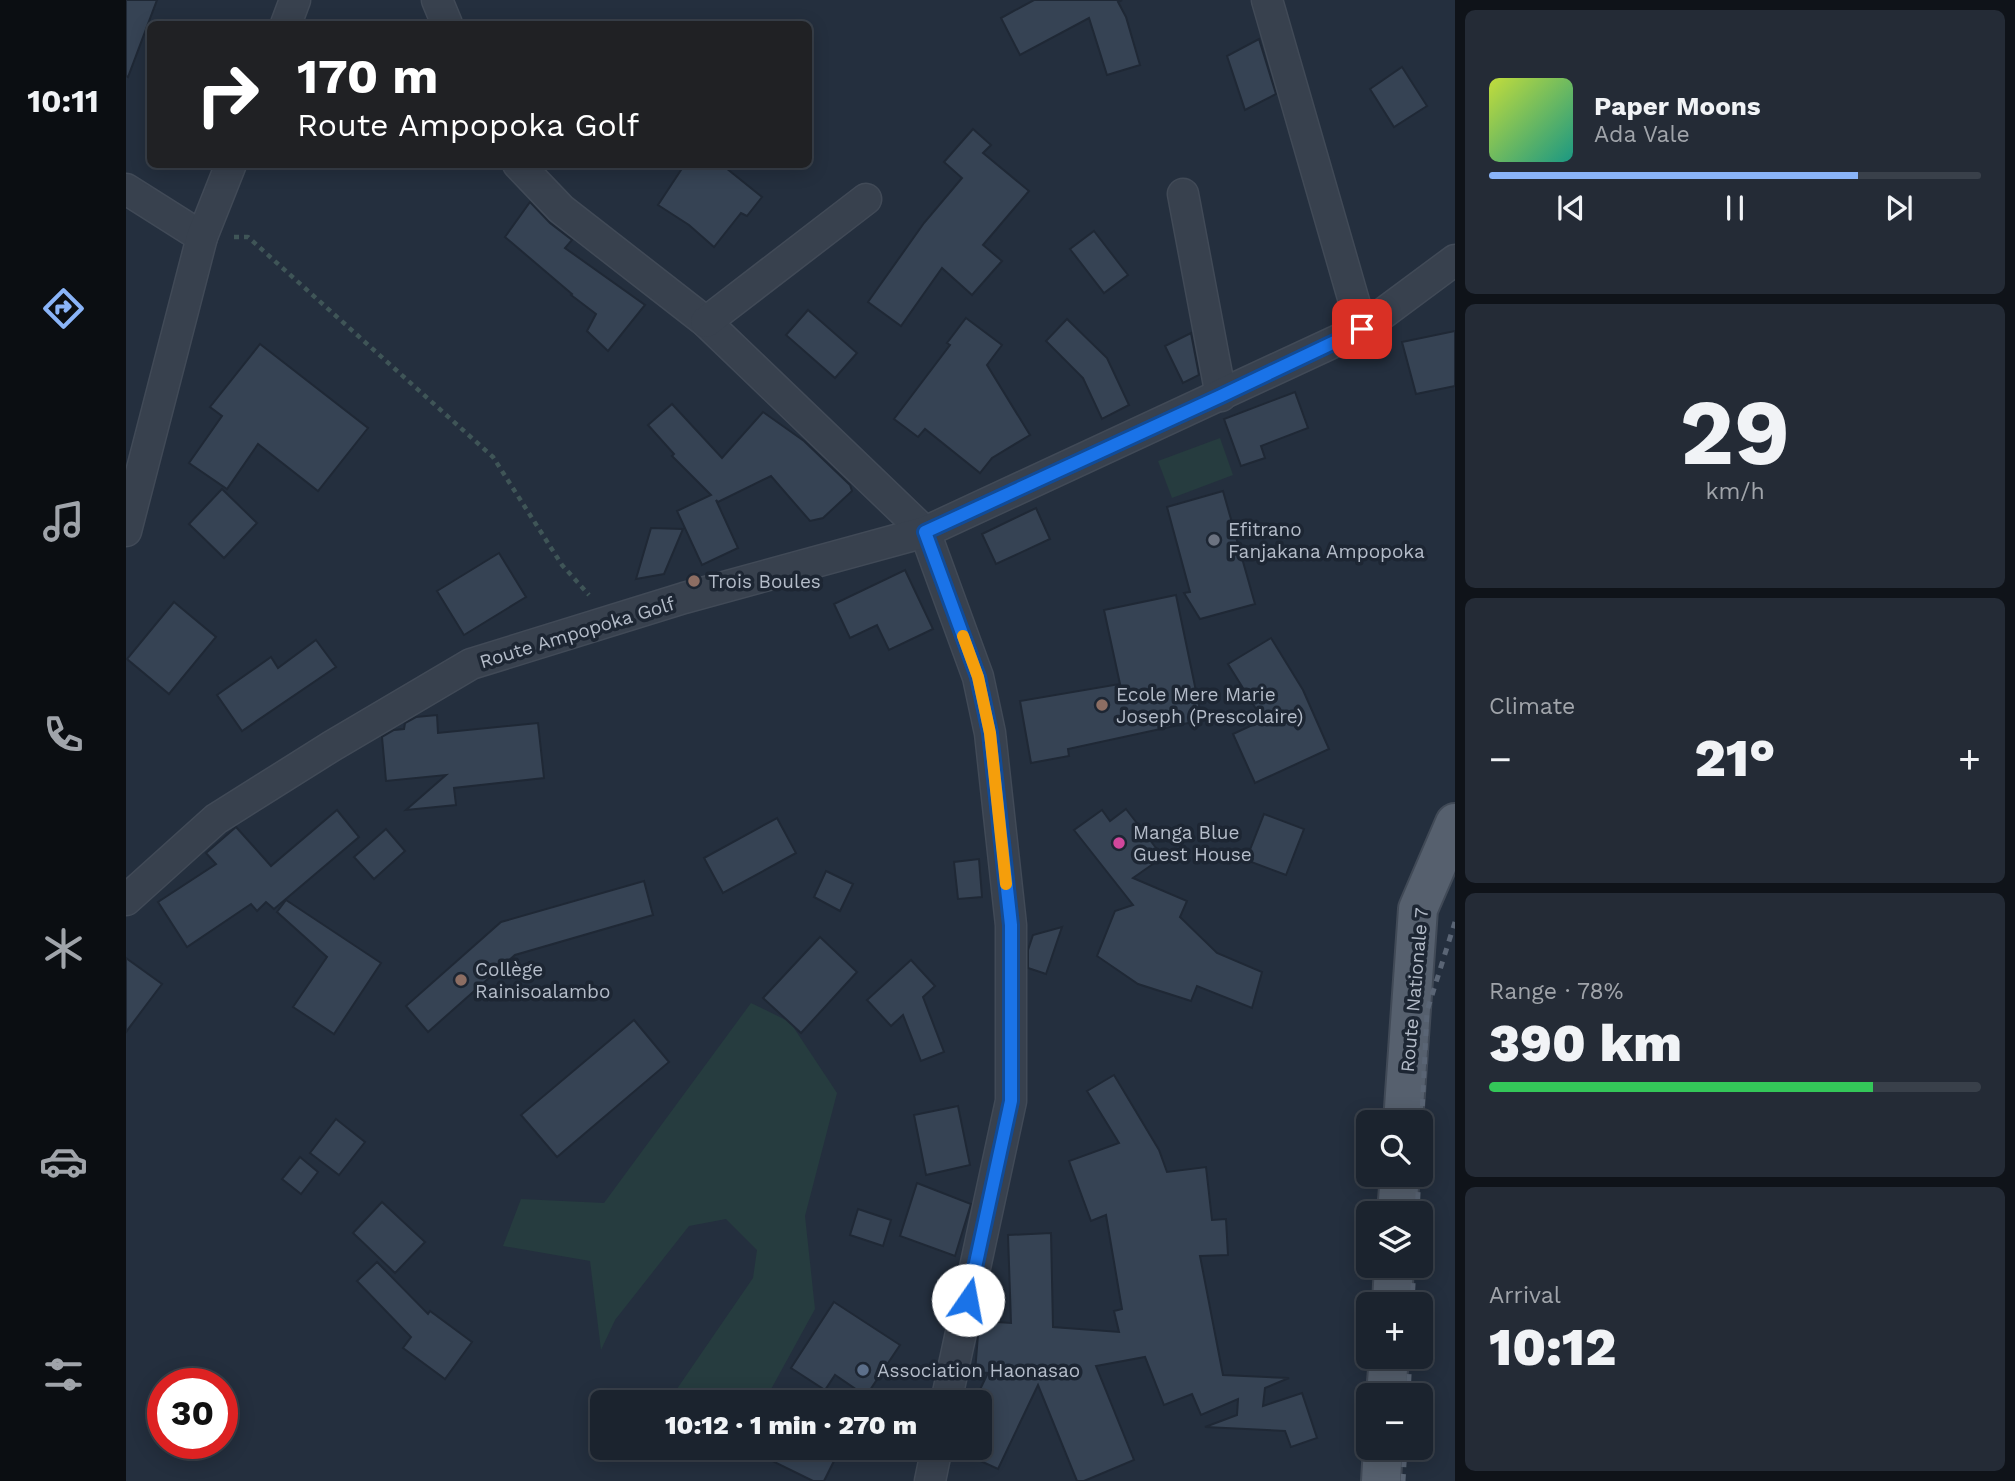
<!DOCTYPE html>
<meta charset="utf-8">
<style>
body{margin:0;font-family:"Work Sans",sans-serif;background:#242b36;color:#f1f3f6;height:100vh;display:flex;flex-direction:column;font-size:26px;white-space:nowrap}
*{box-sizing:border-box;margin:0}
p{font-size:23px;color:#a0a4aa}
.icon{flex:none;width:38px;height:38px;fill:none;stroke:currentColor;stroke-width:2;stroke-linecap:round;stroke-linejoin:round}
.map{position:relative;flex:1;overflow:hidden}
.sheet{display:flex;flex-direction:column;gap:10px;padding:10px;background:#0f1319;width:560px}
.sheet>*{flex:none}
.hud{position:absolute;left:21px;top:21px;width:665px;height:147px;border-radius:10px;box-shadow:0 4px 18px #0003,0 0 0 2px #39404a;background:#202124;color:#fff;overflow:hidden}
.controls{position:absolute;left:1230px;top:1110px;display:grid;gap:14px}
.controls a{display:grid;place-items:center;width:77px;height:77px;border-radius:10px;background:#1b232e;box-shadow:0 4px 18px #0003,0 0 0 2px #39404a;font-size:35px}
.speed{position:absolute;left:21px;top:1368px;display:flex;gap:14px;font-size:35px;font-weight:700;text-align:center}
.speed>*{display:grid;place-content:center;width:91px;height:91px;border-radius:50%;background:#1b232e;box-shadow:0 4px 18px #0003,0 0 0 2px #39404a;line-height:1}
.speed .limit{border:10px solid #d22;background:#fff;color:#111}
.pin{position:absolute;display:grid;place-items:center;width:60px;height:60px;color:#fff;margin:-30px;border-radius:14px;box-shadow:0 4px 10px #0006}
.me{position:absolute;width:77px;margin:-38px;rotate:12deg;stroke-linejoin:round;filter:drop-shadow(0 0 5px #0008)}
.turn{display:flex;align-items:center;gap:24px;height:147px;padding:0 35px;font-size:32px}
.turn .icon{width:91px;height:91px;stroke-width:2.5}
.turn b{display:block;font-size:49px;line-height:60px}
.big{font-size:52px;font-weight:800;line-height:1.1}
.sheet .widget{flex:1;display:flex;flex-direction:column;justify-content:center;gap:10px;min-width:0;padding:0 24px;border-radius:10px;background:#242b36}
.sheet .dial{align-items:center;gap:0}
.dial b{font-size:91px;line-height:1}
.song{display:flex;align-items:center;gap:21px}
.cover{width:84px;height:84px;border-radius:10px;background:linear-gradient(135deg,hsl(70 70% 55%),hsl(170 70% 35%))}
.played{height:7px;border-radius:4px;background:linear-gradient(90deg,#8ab4f8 75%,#39404a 75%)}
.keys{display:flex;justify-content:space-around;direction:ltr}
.heat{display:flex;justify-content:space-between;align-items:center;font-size:38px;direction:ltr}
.charge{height:10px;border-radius:5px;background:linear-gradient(90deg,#34c759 78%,#39404a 0)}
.trip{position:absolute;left:464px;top:1390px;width:402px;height:70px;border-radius:10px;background:#1b232e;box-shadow:0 4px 18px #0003,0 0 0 2px #39404a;font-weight:800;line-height:70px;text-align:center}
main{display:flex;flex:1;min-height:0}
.tabs{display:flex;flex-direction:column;width:126px;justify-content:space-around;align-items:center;background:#0b0e12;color:#a0a4aa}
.tabs .icon{width:49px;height:49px}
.tabs .active{color:#8ab4f8}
.tabs b{font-size:32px;color:#f1f3f6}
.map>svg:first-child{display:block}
.green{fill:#263c3f}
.building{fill:#364354;stroke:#1f2835;stroke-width:2}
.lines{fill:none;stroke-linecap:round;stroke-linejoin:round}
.street-casing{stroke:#414a57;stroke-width:33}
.primary-casing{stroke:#414a57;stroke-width:42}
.path{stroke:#3f5557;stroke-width:4.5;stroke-dasharray:5 5;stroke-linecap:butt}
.street{stroke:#38414e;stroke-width:30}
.primary{stroke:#56606e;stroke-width:38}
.rail{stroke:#5a6575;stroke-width:5;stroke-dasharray:7 7;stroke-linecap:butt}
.route-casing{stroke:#114b97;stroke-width:18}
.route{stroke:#1a73e8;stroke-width:12}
.slow{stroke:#f59e0b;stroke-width:12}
.worship-dot{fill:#6b7280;stroke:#1d2633;stroke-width:2.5}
.education-dot{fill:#8d6e63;stroke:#1d2633;stroke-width:2.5}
.hotel-dot{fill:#d1479c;stroke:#1d2633;stroke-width:2.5}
.service-dot{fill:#5c6f8a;stroke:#1d2633;stroke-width:2.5}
.labels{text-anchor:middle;stroke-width:7;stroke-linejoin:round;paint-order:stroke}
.poi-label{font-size:19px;fill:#b4bcc9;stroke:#1d2633;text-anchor:start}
.street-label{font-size:19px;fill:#b4bcc9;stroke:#1d2633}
</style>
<main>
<nav class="tabs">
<b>10:11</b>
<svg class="icon active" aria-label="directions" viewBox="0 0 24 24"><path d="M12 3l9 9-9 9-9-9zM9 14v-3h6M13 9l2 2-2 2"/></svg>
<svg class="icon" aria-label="music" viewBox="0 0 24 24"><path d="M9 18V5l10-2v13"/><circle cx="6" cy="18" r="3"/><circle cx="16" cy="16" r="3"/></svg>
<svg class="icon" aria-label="phone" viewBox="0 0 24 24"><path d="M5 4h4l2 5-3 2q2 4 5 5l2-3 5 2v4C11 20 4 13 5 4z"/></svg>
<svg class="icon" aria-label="climate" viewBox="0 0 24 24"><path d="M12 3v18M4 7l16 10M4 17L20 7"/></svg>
<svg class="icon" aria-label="car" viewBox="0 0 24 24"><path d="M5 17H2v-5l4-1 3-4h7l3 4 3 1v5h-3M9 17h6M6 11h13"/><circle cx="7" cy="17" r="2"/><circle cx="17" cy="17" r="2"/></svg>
<svg class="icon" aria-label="filters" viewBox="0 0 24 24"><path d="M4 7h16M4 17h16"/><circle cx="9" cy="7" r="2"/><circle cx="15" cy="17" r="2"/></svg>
</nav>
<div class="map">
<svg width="1329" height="1481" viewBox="0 0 1329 1481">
<rect width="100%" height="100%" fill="#242f3e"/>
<g class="green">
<path d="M 1094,438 L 1107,475 L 1046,498 L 1032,461 Z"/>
<path d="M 625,1003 L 664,1022 L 711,1093 L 679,1216 L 689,1309 L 638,1402 L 548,1402 L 544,1399 L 627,1278 L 631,1250 L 600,1219 L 563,1226 L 489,1320 L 475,1350 L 464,1261 L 377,1246 L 395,1199 L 478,1203 Z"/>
</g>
<g class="building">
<path d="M 0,0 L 31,0 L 2,77 L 0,76 Z"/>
<path d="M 908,0 L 996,0 L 992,2 L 1000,17 L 1014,65 L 981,75 L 963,18 L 894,55 L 875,18 Z"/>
<path d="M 1133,39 L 1150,94 L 1119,110 L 1101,56 Z"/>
<path d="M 1276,67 L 1301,106 L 1268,127 L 1244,89 Z"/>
<path d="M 847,129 L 865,145 L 857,153 L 903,191 L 857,245 L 876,261 L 846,295 L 816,268 L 775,326 L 742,302 L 798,223 L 836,178 L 818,162 Z"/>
<path d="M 559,164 L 595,164 L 636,197 L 621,216 L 615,213 L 588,247 L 563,225 L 532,205 Z"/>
<path d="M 404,202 L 424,223 L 446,240 L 439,248 L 519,305 L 482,351 L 461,331 L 470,314 L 445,295 L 446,294 L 379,237 Z"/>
<path d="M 968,231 L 1002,275 L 978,293 L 944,249 Z"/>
<path d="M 682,310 L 731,353 L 709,378 L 660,335 Z"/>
<path d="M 840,318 L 876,345 L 861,365 L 904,435 L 866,458 L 854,473 L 799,429 L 792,437 L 768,419 L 824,345 L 821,343 Z"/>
<path d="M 941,319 L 981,358 L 1003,405 L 976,419 L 957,378 L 920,341 Z"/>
<path d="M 1329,331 L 1329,386 L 1290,394 L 1276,342 Z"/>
<path d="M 1065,333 L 1073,375 L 1057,383 L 1039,346 Z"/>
<path d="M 134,344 L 242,428 L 192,491 L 132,444 L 101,489 L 63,463 L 96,416 L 84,407 Z"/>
<path d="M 1169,392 L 1182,428 L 1135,446 L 1139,458 L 1115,466 L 1098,419 Z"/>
<path d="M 546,404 L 596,458 L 637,412 L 678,441 L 724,485 L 726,491 L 697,518 L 684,521 L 645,476 L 592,502 L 590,500 L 612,548 L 576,565 L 551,511 L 585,495 L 546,456 L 548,454 L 522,425 Z"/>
<path d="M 96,489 L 131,523 L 98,558 L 63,524 Z"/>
<path d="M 1097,491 L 1129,604 L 1074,619 L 1058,593 L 1064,592 L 1041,507 Z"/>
<path d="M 910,508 L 924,539 L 870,564 L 856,534 Z"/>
<path d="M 525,528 L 557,529 L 538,574 L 510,579 Z"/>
<path d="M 373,553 L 400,597 L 338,635 L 311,591 Z"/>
<path d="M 779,570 L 807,629 L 763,650 L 751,625 L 724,638 L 708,604 Z"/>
<path d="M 1050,595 L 1076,720 L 942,749 L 943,756 L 905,763 L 894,701 L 994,684 L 978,610 Z"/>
<path d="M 48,602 L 90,637 L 43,694 L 1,659 Z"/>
<path d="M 1145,638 L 1177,690 L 1203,749 L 1129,783 L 1107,734 L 1137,720 L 1102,664 Z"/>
<path d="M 190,640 L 210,667 L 116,731 L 91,695 L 145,657 L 152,668 Z"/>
<path d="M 311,715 L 312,733 L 412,723 L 418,778 L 328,788 L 330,805 L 280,810 L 320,775 L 260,781 L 256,737 L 268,730 L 278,729 L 279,723 L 290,717 Z"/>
<path d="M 1000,809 L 1037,857 L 1007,878 L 1061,901 L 1054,917 L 1091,953 L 1136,972 L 1126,1008 L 1071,986 L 1065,1001 L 1012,984 L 971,956 L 989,911 L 1007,905 L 948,830 L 976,810 L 984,821 Z"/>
<path d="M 211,810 L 233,837 L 148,909 L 140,902 L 131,911 L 125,904 L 61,947 L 32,902 L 90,864 L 80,853 L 110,827 L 145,866 Z"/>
<path d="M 1138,814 L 1178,829 L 1160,875 L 1120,860 Z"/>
<path d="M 651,818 L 670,853 L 597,893 L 578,858 Z"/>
<path d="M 260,829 L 279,851 L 248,879 L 228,857 Z"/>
<path d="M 853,859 L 856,897 L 832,899 L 828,862 Z"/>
<path d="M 700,871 L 727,884 L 714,911 L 688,897 Z"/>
<path d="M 518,881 L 527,915 L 389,955 L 302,1032 L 280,1006 L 375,922 Z"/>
<path d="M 160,900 L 255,963 L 208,1034 L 167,1007 L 201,957 L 151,912 Z"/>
<path d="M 936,927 L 920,974 L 902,968 L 902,950 L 907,935 Z"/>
<path d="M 694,937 L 731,972 L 675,1033 L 637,998 Z"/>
<path d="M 0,958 L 36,984 L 0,1032 Z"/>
<path d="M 785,960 L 809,986 L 797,997 L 818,1052 L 795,1061 L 777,1015 L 765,1026 L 741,1000 Z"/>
<path d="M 508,1020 L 543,1062 L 431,1157 L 395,1115 Z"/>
<path d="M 988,1075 L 1033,1150 L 1041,1172 L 1080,1167 L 1086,1220 L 1100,1219 L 1102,1255 L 1074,1256 L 1097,1375 L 1163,1378 L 1139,1388 L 1137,1406 L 1176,1393 L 1191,1438 L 1165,1447 L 1159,1431 L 1079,1427 L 1111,1415 L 1112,1399 L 1075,1415 L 1066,1394 L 1038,1405 L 1019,1357 L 970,1366 L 1008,1460 L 958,1481 L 951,1481 L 912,1385 L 872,1469 L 828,1449 L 854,1447 L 854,1402 L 848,1402 L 862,1373 L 849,1372 L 852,1335 L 855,1321 L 885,1323 L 882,1235 L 925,1233 L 927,1327 L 993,1332 L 988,1311 L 996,1309 L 980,1215 L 965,1221 L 943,1161 L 993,1143 L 961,1091 Z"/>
<path d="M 832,1106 L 844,1165 L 800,1175 L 788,1115 Z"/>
<path d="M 210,1119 L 239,1142 L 213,1175 L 184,1153 Z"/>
<path d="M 174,1157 L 192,1172 L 175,1194 L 156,1179 Z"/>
<path d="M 791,1183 L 845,1204 L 829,1256 L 774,1236 Z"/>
<path d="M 256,1202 L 299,1242 L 269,1273 L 227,1233 Z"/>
<path d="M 732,1209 L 765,1220 L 757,1246 L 724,1235 Z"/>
<path d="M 251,1262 L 302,1314 L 304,1311 L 346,1342 L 319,1379 L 277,1348 L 285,1337 L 231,1281 Z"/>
<path d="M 708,1302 L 774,1345 L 740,1396 L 709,1375 L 699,1390 L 665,1368 Z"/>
<path d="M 618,1447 L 715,1447 L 698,1481 L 687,1481 Z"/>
</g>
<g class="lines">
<defs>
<g id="street">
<path d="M 311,0 L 321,24"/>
<path d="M 1141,0 L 1236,329"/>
<path d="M 160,24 L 169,0"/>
<path d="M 392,164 L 435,209 L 580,322 L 799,532 L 852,677 L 864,733 L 885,925 L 885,1101 L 820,1402"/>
<path d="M 0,189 L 76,237"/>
<path d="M 1057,194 L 1095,396"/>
<path d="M 580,322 L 740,199"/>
<path d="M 0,531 L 76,237 L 105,164"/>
<path d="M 0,900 L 90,819 L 206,746 L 345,664 L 558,598 L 799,532 L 1236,329 L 1329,260"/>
<path d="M 804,1481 L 811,1447"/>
</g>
<g id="primary">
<path d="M 1277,1122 L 1292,909 L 1329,823"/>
<path d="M 1271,1213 L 1274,1174"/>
<path d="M 1266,1304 L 1268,1265"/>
<path d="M 1260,1395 L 1263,1356"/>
<path d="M 1255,1481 L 1257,1447"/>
</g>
</defs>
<use href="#street" class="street-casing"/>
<use href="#primary" class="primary-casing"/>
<path class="path" d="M 108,237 L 122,237 L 367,457 L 436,565 L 463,595"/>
<use href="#street" class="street"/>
<use href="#primary" class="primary"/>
<g class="rail">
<path d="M 1295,1134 L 1301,1011 L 1329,922"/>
<path d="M 1291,1213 L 1293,1174"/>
<path d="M 1286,1304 L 1288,1265"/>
<path d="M 1282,1395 L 1284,1356"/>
<path d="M 1277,1481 L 1279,1447"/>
</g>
</g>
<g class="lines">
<defs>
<path id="route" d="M 842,1300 L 885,1101 L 885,925 L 864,733 L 852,677 L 799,532 L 1095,396 L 1236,329"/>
</defs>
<use href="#route" class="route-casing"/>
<use href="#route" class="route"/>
<path class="slow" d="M 837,636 L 852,677 L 864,733 L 880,884"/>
</g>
<circle class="worship-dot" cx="1088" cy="540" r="7"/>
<g class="education-dot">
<circle cx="568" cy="581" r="7"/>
<circle cx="976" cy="705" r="7"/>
<circle cx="335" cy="980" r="7"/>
</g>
<circle class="hotel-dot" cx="993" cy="843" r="7"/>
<circle class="service-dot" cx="737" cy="1370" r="7"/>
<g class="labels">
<g class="poi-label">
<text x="1102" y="536">Efitrano<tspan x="1102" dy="22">Fanjakana Ampopoka</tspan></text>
<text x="582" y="588">Trois Boules</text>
<text x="990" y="701">Ecole Mere Marie<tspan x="990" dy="22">Joseph (Prescolaire)</tspan></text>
<text x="1007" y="839">Manga Blue<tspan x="1007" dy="22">Guest House</tspan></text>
<text x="349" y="976">Collège<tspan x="349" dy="22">Rainisoalambo</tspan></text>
<text x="751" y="1377">Association Haonasao</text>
</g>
<g class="street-label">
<text transform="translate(451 632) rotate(-17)" y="7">Route Ampopoka Golf</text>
<text transform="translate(1288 990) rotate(-85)" y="7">Route Nationale 7</text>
</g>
</g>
</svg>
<div class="controls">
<a><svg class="icon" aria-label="search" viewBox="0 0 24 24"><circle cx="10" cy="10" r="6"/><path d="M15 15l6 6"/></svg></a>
<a><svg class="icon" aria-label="layers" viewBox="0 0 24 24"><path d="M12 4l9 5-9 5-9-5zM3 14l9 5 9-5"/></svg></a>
<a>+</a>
<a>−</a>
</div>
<div class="speed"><div class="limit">30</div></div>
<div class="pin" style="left:1236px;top:329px;background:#d93025"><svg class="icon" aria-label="arrive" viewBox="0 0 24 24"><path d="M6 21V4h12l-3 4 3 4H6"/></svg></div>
<svg class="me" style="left:842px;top:1300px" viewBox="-20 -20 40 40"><circle r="19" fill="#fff"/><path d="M0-13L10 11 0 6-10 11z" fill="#1a73e8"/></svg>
<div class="trip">10:12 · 1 min · 270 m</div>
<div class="hud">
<div class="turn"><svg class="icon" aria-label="right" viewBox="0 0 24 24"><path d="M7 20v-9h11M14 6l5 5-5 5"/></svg><div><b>170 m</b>Route Ampopoka Golf</div></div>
</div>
</div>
<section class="sheet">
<div class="widget">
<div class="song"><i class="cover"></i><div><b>Paper Moons</b><p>Ada Vale</p></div></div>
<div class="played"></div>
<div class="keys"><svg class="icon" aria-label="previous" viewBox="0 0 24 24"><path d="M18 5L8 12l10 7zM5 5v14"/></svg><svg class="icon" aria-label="pause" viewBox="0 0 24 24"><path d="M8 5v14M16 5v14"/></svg><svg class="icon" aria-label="next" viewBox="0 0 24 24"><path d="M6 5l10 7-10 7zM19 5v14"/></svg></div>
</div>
<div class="widget dial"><b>29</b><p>km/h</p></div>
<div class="widget"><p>Climate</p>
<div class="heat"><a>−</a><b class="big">21°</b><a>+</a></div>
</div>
<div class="widget"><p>Range · 78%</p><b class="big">390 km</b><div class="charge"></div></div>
<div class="widget"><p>Arrival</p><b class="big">10:12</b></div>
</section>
</main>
